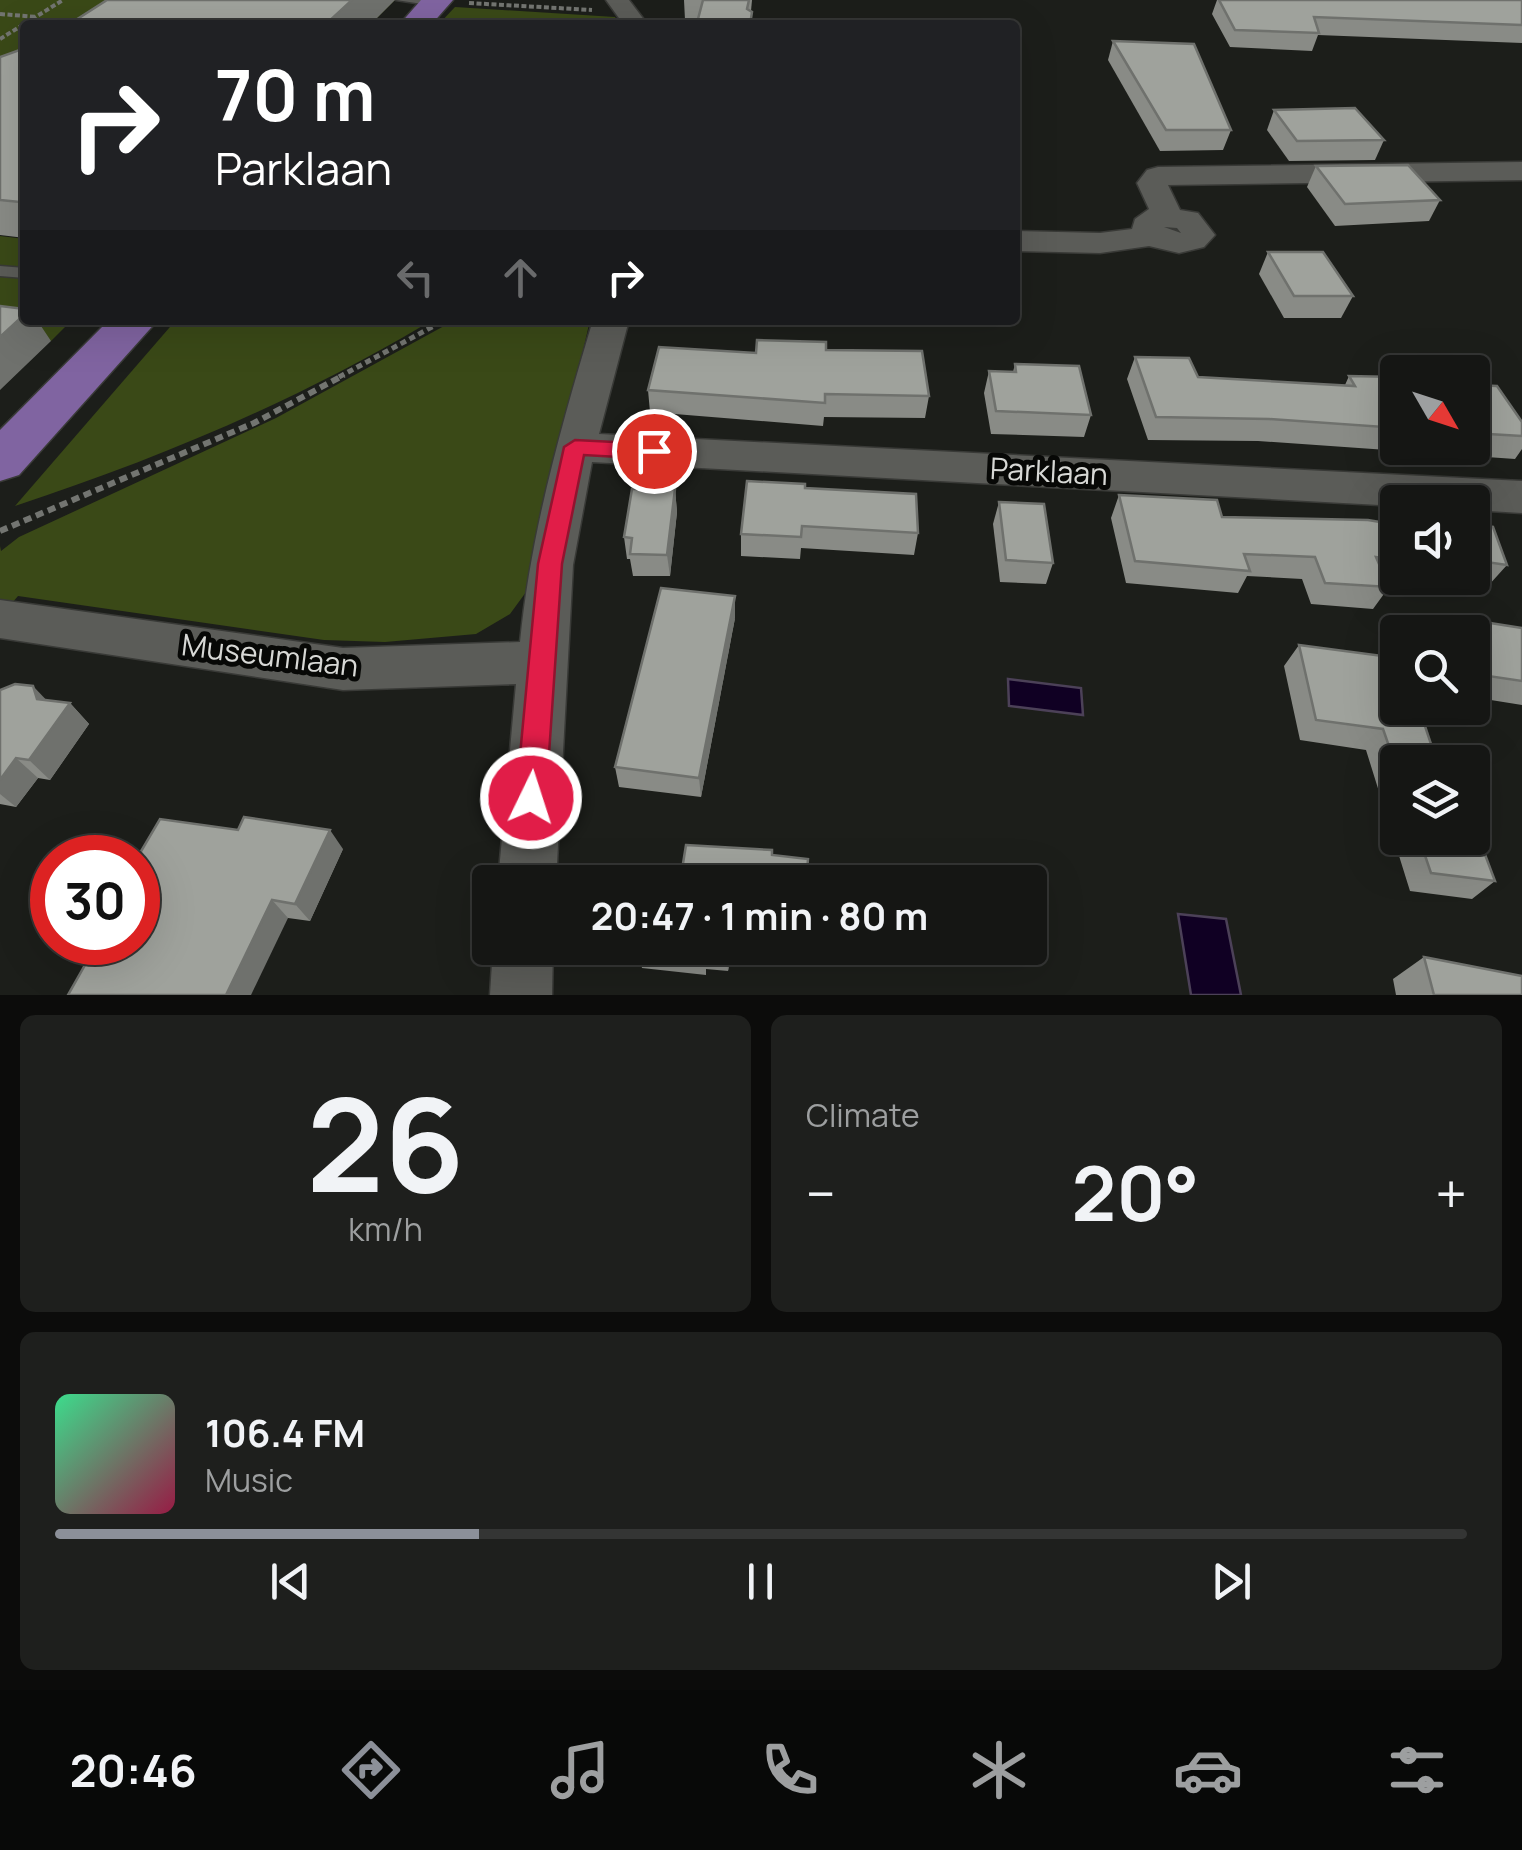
<!DOCTYPE html>
<meta charset="utf-8">
<style>
body{margin:0;font-family:Manrope,sans-serif;background:#1e1f1d;color:#f1f3f6;height:100vh;display:flex;flex-direction:column;font-size:38px;white-space:nowrap}
*{box-sizing:border-box;margin:0}
p{font-size:32px;color:#9d9fa0}
.icon{flex:none;width:55px;height:55px;fill:none;stroke:currentColor;stroke-width:2;stroke-linecap:round;stroke-linejoin:round}
.map{position:relative;height:995px;overflow:hidden}
.drawer{display:flex;flex-direction:column;gap:20px;padding:20px;background:#0c0c0b;flex:1}
.drawer>*{flex:none}
.top-card{position:absolute;left:20px;top:20px;width:1000px;height:305px;border-radius:10px;box-shadow:0 10px 40px #0002,0 0 0 2px #343534;background:#202124;color:#fff;overflow:hidden}
.needle{width:65px;rotate:129deg}
.controls{position:absolute;left:1380px;top:355px;display:grid;gap:20px}
.controls a{display:grid;place-items:center;width:110px;height:110px;border-radius:10px;background:#151614;box-shadow:0 10px 40px #0002,0 0 0 2px #343534;font-size:50px}
.speed{position:absolute;left:30px;top:835px;display:flex;gap:20px;font-size:50px;font-weight:700;text-align:center}
.speed>*{display:grid;place-content:center;width:130px;height:130px;border-radius:50%;background:#151614;box-shadow:0 10px 40px #0002,0 0 0 2px #343534;line-height:1}
.speed .limit{border:15px solid #d22;background:#fff;color:#111}
.pin{position:absolute;display:grid;place-items:center;width:85px;height:85px;color:#fff;margin:-42px;border:5px solid #fff;border-radius:50%;box-shadow:0 2px 10px #0007}
.me{position:absolute;width:110px;margin:-55px;rotate:4deg;stroke-linejoin:round;filter:drop-shadow(0 0 8px #0008)}
.turn{display:flex;align-items:center;gap:35px;height:210px;padding:0 30px;font-size:45px}
.turn .icon{width:130px;height:130px;stroke-width:2.5}
.turn b{display:block;font-size:70px;line-height:85px}
.lanes{display:flex;align-items:center;height:95px;padding:0 30px;background:#0003;justify-content:center;gap:50px;direction:ltr}
.lanes .off{opacity:.35}
.big{font-size:75px;font-weight:700;line-height:1.1}
.drawer .card{flex:1;display:flex;flex-direction:column;justify-content:center;gap:15px;min-width:0;padding:0 35px;border-radius:15px;background:#1e1f1d}
.drawer .dial{align-items:center;gap:0}
.dial b{font-size:130px;line-height:1}
.song{display:flex;align-items:center;gap:30px}
.cover{width:120px;height:120px;border-radius:15px;background:linear-gradient(135deg,hsl(150 70% 55%),hsl(340 70% 35%))}
.played{height:10px;border-radius:5px;background:linear-gradient(90deg,#8c9099 30%,#343534 30%)}
.keys{display:flex;justify-content:space-around;direction:ltr}
.heat{display:flex;justify-content:space-between;align-items:center;font-size:55px;direction:ltr}
.drawer .tiles{flex:1;display:grid;gap:20px;grid-template-columns:1fr 1fr}
.card:last-child{grid-column:span 2}
.trip{position:absolute;left:472px;top:865px;width:575px;height:100px;border-radius:10px;background:#151614;box-shadow:0 10px 40px #0002,0 0 0 2px #343534;font-weight:700;line-height:100px;text-align:center}
.menu{display:flex;height:160px;justify-content:space-around;align-items:center;background:#080908;color:#9d9fa0}
.menu .icon{width:70px;height:70px}
.menu .on{color:#8c9099}
.menu b{font-size:45px;color:#f1f3f6}
.map>svg:first-child{display:block}
.green{fill:#3a4917}
.water{fill:#100023;stroke:#4c4158;stroke-width:2.5}
.lines{fill:none;stroke-linecap:round;stroke-linejoin:round}
.service-casing{stroke:#393a37;stroke-width:3}
.minor-casing{stroke:#393a37;stroke-width:3}
.primary-casing{stroke:#393a37;stroke-width:3}
.path-far2{stroke:#737571;stroke-width:4;stroke-dasharray:5 2.5;stroke-linecap:butt}
.path-far1{stroke:#737571;stroke-width:5;stroke-dasharray:6 4;stroke-linecap:butt}
.path{stroke:#737571;stroke-width:6;stroke-dasharray:8 5;stroke-linecap:butt}
.service{fill:#5b5c58;fill-rule:evenodd}
.minor{fill:#5b5c58;fill-rule:evenodd}
.primary{fill:#8064a1;fill-rule:evenodd}
.wall{fill:#898b86}
.shaded-wall{fill:#6f716d}
.building{fill:#9fa29c;stroke:#6f716d;stroke-width:2.5}
.route{fill:#e11d48;stroke:#92132f;stroke-width:2.5}
.labels{text-anchor:middle;stroke-width:10;stroke-linejoin:round;paint-order:stroke}
.street-label{font-size:30px;fill:#d7d8d5;stroke:#070806}
</style>
<div class="map">
<svg width="1522" height="995" viewBox="0 0 1522 995">
<rect width="100%" height="100%" fill="#1c1e1a"/>
<g class="green">
<path d="M 0,0 L 395,0 L 373,22 L 303,17 L 25,25 L 25,88 L 0,118 Z"/>
<path d="M 455,7 L 615,17 L 620,25 L 438,25 Z"/>
<path d="M 0,236 L 25,239 L 25,320 L 72,320 L 51,341 L 0,336 Z"/>
<path d="M 176,320 L 367,320 L 424,325 C 294,402 158,459 15,506 Z"/>
<path d="M 455,320 L 590,320 L 529,588 L 510,614 L 476,634 L 385,642 L 324,640 L 18,596 L 0,617 L 0,546 L 1,551 L 19,537 L 276,418 Z"/>
</g>
<g class="water">
<path d="M 1008,679 L 1081,688 L 1083,715 L 1009,706 Z"/>
<path d="M 1178,914 L 1226,919 L 1241,995 L 1191,995 Z"/>
</g>
<g class="lines">
<defs>
<g id="service">
<path d="M 396,0 L 441,0 L 442,2 L 436,6 Z"/>
<path d="M 0,266 L 25,268 L 25,278 L 0,276 Z"/>
</g>
<g id="minor">
<path d="M 606,0 L 629,0 L 648,25 L 624,25 Z"/>
<path d="M 1522,162 L 1522,180 L 1168,185 L 1180,210 L 1198,213 L 1215,235 L 1204,247 L 1179,253 L 1149,246 L 1100,253 L 1015,251 L 1015,231 L 1100,233 L 1132,229 L 1135,219 L 1149,209 L 1137,183 L 1147,170 L 1158,167 ZM 1164,227 L 1177,228 L 1181,233 Z"/>
<path d="M 593,320 L 629,320 L 599,434 L 1522,481 L 1522,513 L 1472,510 L 1472,502 L 1398,506 L 592,462 L 573,565 L 556,882 L 498,882 L 516,684 L 343,690 L 0,638 L 0,600 L 343,648 L 520,642 C 531,531 561,427 593,320 Z"/>
<path d="M 493,948 L 553,948 L 552,995 L 490,995 Z"/>
</g>
<g id="primary">
<path d="M 421,0 L 453,0 L 431,25 L 399,25 Z"/>
<path d="M 109,320 L 158,320 L 19,475 L 0,481 L 0,430 Z"/>
</g>
</defs>
<use href="#service" class="service-casing"/>
<use href="#minor" class="minor-casing"/>
<use href="#primary" class="primary-casing"/>
<g class="path-far2">
<path d="M 469,3 L 592,10"/>
<path d="M 0,14 L 37,17"/>
<path d="M 0,39 L 63,0"/>
</g>
<path class="path-far1" d="M 339,377 L 445,320"/>
<path class="path" d="M 0,531 L 254,423 L 344,375"/>
<use href="#service" class="service"/>
<use href="#minor" class="minor"/>
<use href="#primary" class="primary"/>
</g>
<g class="wall">
<path d="M 684,0 L 752,0 L 751,11 L 752,12 L 752,25 L 698,25 L 698,20 L 685,20 Z"/>
<path d="M 1217,0 L 1522,0 L 1522,43 L 1318,35 L 1312,51 L 1230,47 L 1212,14 Z"/>
<path d="M 1113,41 L 1231,130 L 1223,150 L 1160,151 L 1108,60 Z"/>
<path d="M 25,48 L 25,238 L 0,235 L 0,57 Z"/>
<path d="M 1274,110 L 1384,140 L 1375,160 L 1289,161 L 1267,130 Z"/>
<path d="M 1316,166 L 1440,200 L 1429,221 L 1335,226 L 1307,187 Z"/>
<path d="M 1268,252 L 1353,296 L 1341,318 L 1284,318 L 1259,274 Z"/>
<path d="M 826,350 L 929,396 L 925,418 L 824,417 L 823,426 L 650,412 L 648,390 L 756,353 Z"/>
<path d="M 1135,357 L 1198,377 L 1345,385 L 1349,376 L 1398,377 L 1398,448 L 1472,448 L 1472,385 L 1522,422 L 1522,449 L 1515,459 L 1258,441 L 1148,440 L 1127,379 Z"/>
<path d="M 1015,364 L 1091,415 L 1084,437 L 991,434 L 984,393 L 989,371 L 1013,372 Z"/>
<path d="M 805,488 L 918,533 L 914,555 L 801,548 L 800,559 L 741,556 L 741,534 Z"/>
<path d="M 675,489 L 677,512 L 670,576 L 633,576 L 630,559 L 627,559 L 624,537 Z"/>
<path d="M 1119,495 L 1222,517 L 1398,525 L 1398,578 L 1472,578 L 1472,524 L 1507,565 L 1488,586 L 1441,579 L 1433,590 L 1387,582 L 1389,587 L 1373,609 L 1311,604 L 1302,579 L 1247,576 L 1238,593 L 1126,583 L 1111,518 Z"/>
<path d="M 999,502 L 1053,563 L 1046,584 L 1000,582 L 993,524 Z"/>
<path d="M 735,618 L 701,797 L 619,787 L 615,767 Z"/>
<path d="M 1471,620 L 1522,628 L 1522,705 L 1472,697 L 1472,632 L 1460,632 Z"/>
<path d="M 1299,645 L 1398,658 L 1398,838 L 1472,838 L 1495,881 L 1472,899 L 1410,891 L 1366,750 L 1300,740 L 1284,666 Z"/>
<path d="M 0,690 L 46,700 L 70,703 L 89,724 L 50,780 L 38,778 L 16,807 L 0,804 Z"/>
<path d="M 343,849 L 310,921 L 288,918 L 138,942 Z"/>
<path d="M 639,948 L 789,948 L 788,957 L 732,952 L 728,971 L 706,969 L 706,975 L 642,968 L 638,952 Z"/>
<path d="M 1424,957 L 1522,995 L 1396,995 L 1393,979 Z"/>
</g>
<g class="shaded-wall">
<path d="M 352,0 L 395,0 L 370,25 L 325,25 Z"/>
<path d="M 25,314 L 25,320 L 37,320 L 51,341 L 0,390 L 0,337 Z"/>
<path d="M 675,489 L 677,512 L 670,576 L 667,555 Z"/>
<path d="M 735,596 L 735,618 L 701,797 L 699,778 Z"/>
<path d="M 33,686 L 53,707 L 37,699 Z"/>
<path d="M 70,703 L 89,724 L 50,780 L 29,760 Z"/>
<path d="M 16,758 L 38,778 L 16,807 L 0,794 L 0,780 Z"/>
<path d="M 330,830 L 343,849 L 310,921 L 295,904 Z"/>
<path d="M 272,900 L 288,918 L 251,995 L 226,995 Z"/>
<path d="M 728,948 L 731,948 L 732,952 L 728,971 L 727,955 Z"/>
</g>
<g class="building">
<path d="M 107,0 L 352,0 L 325,25 L 68,25 Z"/>
<path d="M 703,0 L 749,0 L 747,9 L 752,12 L 750,25 L 705,25 L 706,20 L 698,19 Z"/>
<path d="M 1219,0 L 1522,0 L 1522,25 L 1314,17 L 1319,33 L 1235,30 Z"/>
<path d="M 1113,41 L 1194,44 L 1231,130 L 1166,130 Z"/>
<path d="M 25,48 L 25,200 L 20,202 L 0,200 L 0,57 Z"/>
<path d="M 1355,108 L 1384,140 L 1297,141 L 1274,110 Z"/>
<path d="M 1408,165 L 1440,200 L 1345,204 L 1316,166 Z"/>
<path d="M 1268,252 L 1323,252 L 1353,296 L 1294,296 Z"/>
<path d="M 0,306 L 25,309 L 25,314 L 0,337 Z"/>
<path d="M 757,340 L 826,342 L 826,350 L 922,351 L 929,396 L 825,394 L 825,403 L 648,390 L 659,347 L 756,353 Z"/>
<path d="M 1135,357 L 1189,358 L 1198,377 L 1355,386 L 1349,376 L 1398,377 L 1398,428 L 1269,419 L 1156,417 Z"/>
<path d="M 1015,364 L 1079,366 L 1091,415 L 996,411 L 989,371 L 1016,372 Z"/>
<path d="M 1472,385 L 1497,386 L 1522,422 L 1522,436 L 1472,433 Z"/>
<path d="M 747,481 L 805,484 L 805,488 L 916,494 L 918,533 L 802,526 L 801,537 L 741,534 Z"/>
<path d="M 632,489 L 675,489 L 667,555 L 630,554 L 632,538 L 624,537 Z"/>
<path d="M 1119,495 L 1217,500 L 1222,517 L 1368,520 L 1398,525 L 1398,560 L 1376,557 L 1389,587 L 1325,583 L 1315,557 L 1244,554 L 1250,571 L 1135,561 Z"/>
<path d="M 999,502 L 1044,504 L 1053,563 L 1006,560 Z"/>
<path d="M 1472,524 L 1493,527 L 1507,565 L 1472,560 Z"/>
<path d="M 661,588 L 735,596 L 699,778 L 615,767 Z"/>
<path d="M 1471,620 L 1522,628 L 1522,681 L 1488,676 Z"/>
<path d="M 1299,645 L 1398,658 L 1398,708 L 1419,708 L 1437,762 L 1398,762 L 1398,772 L 1383,729 L 1316,720 Z"/>
<path d="M 15,684 L 33,686 L 37,699 L 70,703 L 29,760 L 16,758 L 0,780 L 0,690 Z"/>
<path d="M 244,817 L 330,830 L 295,904 L 272,900 L 226,995 L 68,995 L 98,942 L 138,942 L 137,858 L 160,819 L 238,830 Z"/>
<path d="M 1472,820 L 1495,881 L 1431,873 L 1419,838 L 1472,838 Z"/>
<path d="M 686,845 L 772,850 L 772,855 L 808,859 L 806,882 L 680,882 Z"/>
<path d="M 639,948 L 728,948 L 727,955 L 704,953 L 704,959 L 638,952 Z"/>
<path d="M 1424,957 L 1522,976 L 1522,995 L 1434,995 Z"/>
</g>
<path class="route" d="M 575,440 L 654,444 L 665,451 L 654,459 L 584,455 L 562,564 L 546,798 L 541,808 L 531,812 L 521,808 L 516,798 L 538,564 L 564,447 Z"/>
<g class="labels">
<g class="street-label">
<text transform="translate(1049 472) rotate(3)" y="10">Parklaan</text>
<text transform="translate(270 656) rotate(7)" y="10">Museumlaan</text>
</g>
</g>
</svg>
<div class="controls">
<a><svg class="needle" viewBox="-14 -14 28 28"><path d="M0-13l5 13h-10z" fill="#e53935"/><path d="M0 13l5-13h-10z" fill="#9d9fa0"/></svg></a>
<a><svg class="icon" aria-label="sound" viewBox="0 0 24 24"><path d="M4 9h4l5-4v14l-5-4H4zM17 9q2 3 0 6"/></svg></a>
<a><svg class="icon" aria-label="search" viewBox="0 0 24 24"><circle cx="10" cy="10" r="6"/><path d="M15 15l6 6"/></svg></a>
<a><svg class="icon" aria-label="layers" viewBox="0 0 24 24"><path d="M12 4l9 5-9 5-9-5zM3 14l9 5 9-5"/></svg></a>
</div>
<div class="speed"><div class="limit">30</div></div>
<div class="pin" style="left:654px;top:451px;background:#d93025"><svg class="icon" aria-label="arrive" viewBox="0 0 24 24"><path d="M6 21V4h12l-3 4 3 4H6"/></svg></div>
<svg class="me" style="left:531px;top:798px" viewBox="-20 -20 40 40"><circle r="17" fill="#e11d48" stroke="#fff" stroke-width="3"/><path d="M0-11L8 9 0 5-8 9z" fill="#fff"/></svg>
<div class="trip">20:47 · 1 min · 80 m</div>
<div class="top-card">
<div class="turn"><svg class="icon" aria-label="right" viewBox="0 0 24 24"><path d="M7 20v-9h11M14 6l5 5-5 5"/></svg><div><b>70 m</b>Parklaan</div></div>
<div class="lanes"><svg class="icon off" aria-label="left" viewBox="0 0 24 24"><path d="M17 20v-9H6M10 6l-5 5 5 5"/></svg><svg class="icon off" aria-label="ahead" viewBox="0 0 24 24"><path d="M12 20V5M6 11l6-6 6 6"/></svg><svg class="icon" aria-label="right" viewBox="0 0 24 24"><path d="M7 20v-9h11M14 6l5 5-5 5"/></svg></div>
</div>
</div>
<section class="drawer">
<div class="tiles">
<div class="card dial"><b>26</b><p>km/h</p></div>
<div class="card"><p>Climate</p>
<div class="heat"><a>−</a><b class="big">20°</b><a>+</a></div>
</div>
<div class="card">
<div class="song"><i class="cover"></i><div><b>106.4 FM</b><p>Music</p></div></div>
<div class="played"></div>
<div class="keys"><svg class="icon" aria-label="previous" viewBox="0 0 24 24"><path d="M18 5L8 12l10 7zM5 5v14"/></svg><svg class="icon" aria-label="pause" viewBox="0 0 24 24"><path d="M8 5v14M16 5v14"/></svg><svg class="icon" aria-label="next" viewBox="0 0 24 24"><path d="M6 5l10 7-10 7zM19 5v14"/></svg></div>
</div>
</div>
</section>
<nav class="menu">
<b>20:46</b>
<svg class="icon on" aria-label="directions" viewBox="0 0 24 24"><path d="M12 3l9 9-9 9-9-9zM9 14v-3h6M13 9l2 2-2 2"/></svg>
<svg class="icon" aria-label="music" viewBox="0 0 24 24"><path d="M9 18V5l10-2v13"/><circle cx="6" cy="18" r="3"/><circle cx="16" cy="16" r="3"/></svg>
<svg class="icon" aria-label="phone" viewBox="0 0 24 24"><path d="M5 4h4l2 5-3 2q2 4 5 5l2-3 5 2v4C11 20 4 13 5 4z"/></svg>
<svg class="icon" aria-label="climate" viewBox="0 0 24 24"><path d="M12 3v18M4 7l16 10M4 17L20 7"/></svg>
<svg class="icon" aria-label="car" viewBox="0 0 24 24"><path d="M5 17H2v-5l4-1 3-4h7l3 4 3 1v5h-3M9 17h6M6 11h13"/><circle cx="7" cy="17" r="2"/><circle cx="17" cy="17" r="2"/></svg>
<svg class="icon" aria-label="filters" viewBox="0 0 24 24"><path d="M4 7h16M4 17h16"/><circle cx="9" cy="7" r="2"/><circle cx="15" cy="17" r="2"/></svg>
</nav>
